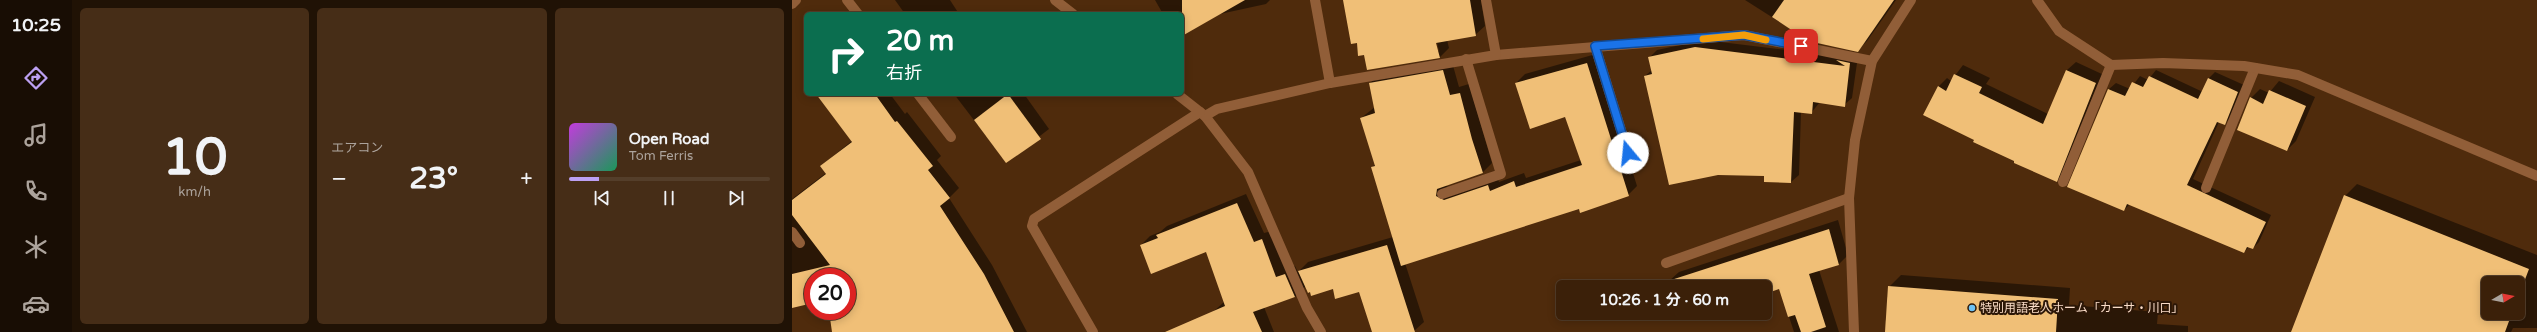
<!DOCTYPE html>
<html lang="ja">
<meta charset="utf-8">
<style>
body{margin:0;font-family:"Varela Round","Noto Sans JP",sans-serif;background:#462d17;color:#f1f3f6;height:100vh;display:flex;flex-direction:column;font-size:15px;white-space:nowrap}
*{box-sizing:border-box;margin:0}
p{font-size:13px;color:#aca39c}
.icon{flex:none;width:22px;height:22px;fill:none;stroke:currentColor;stroke-width:2;stroke-linecap:round;stroke-linejoin:round}
.map{position:relative;flex:1;overflow:hidden}
.drawer{display:flex;flex-direction:column;gap:8px;padding:8px;background:#201205;width:720px}
.drawer>*{flex:none}
.top-card{position:absolute;left:12px;top:12px;width:380px;height:84px;border-radius:6px;box-shadow:0 2px 10px #0003,0 0 0 1px #543e2a;background:#0b6e4f;color:#fff;overflow:hidden}
.needle{width:26px;rotate:80deg}
.fabs{position:absolute;left:1689px;top:276px;display:grid;gap:8px}
.fabs a{display:grid;place-items:center;width:44px;height:44px;border-radius:6px;background:#3b2009;box-shadow:0 2px 10px #0003,0 0 0 1px #543e2a;font-size:20px}
.speed{position:absolute;left:12px;top:268px;display:flex;gap:8px;font-size:20px;font-weight:700;text-align:center}
.speed>*{display:grid;place-content:center;width:52px;height:52px;border-radius:50%;background:#3b2009;box-shadow:0 2px 10px #0003,0 0 0 1px #543e2a;line-height:1}
.speed .limit{border:6px solid #d22;background:#fff;color:#111}
.pin{position:absolute;display:grid;place-items:center;width:34px;height:34px;color:#fff;margin:-17px;border-radius:8px;box-shadow:0 2px 6px #0006}
.me{position:absolute;width:44px;margin:-22px;rotate:343deg;stroke-linejoin:round;filter:drop-shadow(0 0 3px #0008)}
.turn{display:flex;align-items:center;gap:14px;height:84px;padding:0 16px;font-size:18px}
.turn .icon{width:52px;height:52px;stroke-width:2.5}
.turn b{display:block;font-size:28px;line-height:34px}
.big{font-size:30px;font-weight:700;line-height:1.1}
.drawer .tile{flex:1;display:flex;flex-direction:column;justify-content:center;gap:6px;min-width:0;padding:0 14px;border-radius:6px;background:#462d17}
.drawer .dial{align-items:center;gap:0}
.dial b{font-size:52px;line-height:1}
.song{display:flex;align-items:center;gap:12px}
.cover{width:48px;height:48px;border-radius:6px;background:linear-gradient(135deg,hsl(290 70% 55%),hsl(150 70% 35%))}
.played{height:4px;border-radius:2px;background:linear-gradient(90deg,#bca0f2 15%,#543e2a 15%)}
.keys{display:flex;justify-content:space-around;direction:ltr}
.heat{display:flex;justify-content:space-between;align-items:center;font-size:22px;direction:ltr}
.drawer .tiles{flex:1;display:grid;gap:8px;grid-template-columns:repeat(3,1fr)}
.trip{position:absolute;left:764px;top:280px;width:216px;height:40px;border-radius:6px;background:#3b2009;box-shadow:0 2px 10px #0003,0 0 0 1px #543e2a;font-weight:700;line-height:40px;text-align:center}
main{display:flex;flex:1;min-height:0}
.tabs{display:flex;flex-direction:column;width:72px;justify-content:space-around;align-items:center;background:#180d04;color:#aca39c}
.tabs .icon{width:28px;height:28px}
.tabs .selected{color:#bca0f2}
.tabs b{font-size:18px;color:#f1f3f6}
.map>svg:first-child{display:block}
.shadow{fill:#0007;fill-rule:evenodd}
.building{fill:#f0bf77}
.lines{fill:none;stroke-linecap:round;stroke-linejoin:round}
.lane{stroke:#915e38;stroke-width:10}
.street{stroke:#915e38;stroke-width:10}
.secondary{stroke:#915e38;stroke-width:10}
.route-casing{stroke:#114b97;stroke-width:10}
.route{stroke:#1a73e8;stroke-width:7}
.slow{stroke:#f59e0b;stroke-width:7}
.poi-dot{fill:#6ec2f3;stroke:#2c1707;stroke-width:1.5}
.labels{text-anchor:middle;stroke-width:4;stroke-linejoin:round;paint-order:stroke}
.poi-label{font-size:12px;fill:#f9dbc7;stroke:#2c1707;text-anchor:start}
</style>
<main>
<nav class="tabs">
<b>10:25</b>
<svg class="icon selected" aria-label="directions" viewBox="0 0 24 24"><path d="M12 3l9 9-9 9-9-9zM9 14v-3h6M13 9l2 2-2 2"/></svg>
<svg class="icon" aria-label="music" viewBox="0 0 24 24"><path d="M9 18V5l10-2v13"/><circle cx="6" cy="18" r="3"/><circle cx="16" cy="16" r="3"/></svg>
<svg class="icon" aria-label="phone" viewBox="0 0 24 24"><path d="M5 4h4l2 5-3 2q2 4 5 5l2-3 5 2v4C11 20 4 13 5 4z"/></svg>
<svg class="icon" aria-label="climate" viewBox="0 0 24 24"><path d="M12 3v18M4 7l16 10M4 17L20 7"/></svg>
<svg class="icon" aria-label="car" viewBox="0 0 24 24"><path d="M5 17H2v-5l4-1 3-4h7l3 4 3 1v5h-3M9 17h6M6 11h13"/><circle cx="7" cy="17" r="2"/><circle cx="17" cy="17" r="2"/></svg>
</nav>
<section class="drawer">
<div class="tiles">
<div class="tile dial"><b>10</b><p>km/h</p></div>
<div class="tile"><p>エアコン</p>
<div class="heat"><a>−</a><b class="big">23°</b><a>+</a></div>
</div>
<div class="tile">
<div class="song"><i class="cover"></i><div><b>Open Road</b><p>Tom Ferris</p></div></div>
<div class="played"></div>
<div class="keys"><svg class="icon" aria-label="previous" viewBox="0 0 24 24"><path d="M18 5L8 12l10 7zM5 5v14"/></svg><svg class="icon" aria-label="pause" viewBox="0 0 24 24"><path d="M8 5v14M16 5v14"/></svg><svg class="icon" aria-label="next" viewBox="0 0 24 24"><path d="M6 5l10 7-10 7zM19 5v14"/></svg></div>
</div>
</div>
</section>
<div class="map">
<svg width="1745" height="332" viewBox="0 0 1745 332">
<rect width="100%" height="100%" fill="#4f2b0c"/>
<g class="shadow">
<path d="M 103,0 L 158,0 L 167,14 L 113,14 Z"/>
<path d="M 363,0 L 478,0 L 474,4 L 428,14 L 390,35 L 390,14 L 371,14 Z"/>
<path d="M 552,0 L 689,0 L 693,26 L 683,35 L 655,40 L 657,48 L 648,57 L 573,54 L 566,42 ZM 642,38 L 644,38 L 647,51 L 645,51 Z"/>
<path d="M 953,0 L 1104,0 L 1075,41 L 1066,50 L 1016,40 Z"/>
<path d="M 912,40 L 1050,57 L 1066,56 L 1060,98 L 1052,105 L 1028,102 L 1019,113 L 1009,112 L 1007,175 L 999,182 L 973,175 L 853,76 L 860,70 L 857,58 L 865,50 Z"/>
<path d="M 804,54 L 845,186 L 836,195 L 787,207 L 613,263 L 632,322 L 622,331 L 582,332 L 568,291 L 541,288 L 519,291 L 514,286 L 503,297 L 472,307 L 482,332 L 431,332 L 422,311 L 432,302 L 415,251 L 349,245 L 358,236 L 368,232 L 375,226 L 454,194 L 472,233 L 480,231 L 493,268 L 503,266 L 506,272 L 516,262 L 601,237 L 580,167 L 584,164 L 569,118 L 583,107 L 578,83 L 588,74 L 660,62 L 667,87 L 677,84 L 700,163 L 691,172 L 653,185 L 662,191 L 705,177 L 707,182 L 732,173 L 734,178 L 789,160 L 773,116 L 724,83 L 733,74 Z"/>
<path d="M 1284,62 L 1312,75 L 1273,172 L 1264,181 L 1184,139 L 1146,87 L 1155,78 L 1159,81 L 1171,65 L 1198,78 L 1194,84 L 1256,114 L 1275,70 Z"/>
<path d="M 1364,70 L 1411,92 L 1416,79 L 1423,72 L 1452,85 L 1439,117 L 1432,124 L 1427,122 L 1401,179 L 1479,215 L 1467,242 L 1461,248 L 1457,247 L 1452,252 L 1338,204 L 1332,210 L 1277,186 L 1317,89 L 1324,83 L 1338,89 L 1348,76 L 1356,80 Z"/>
<path d="M 1487,81 L 1523,97 L 1504,141 L 1495,150 L 1459,98 L 1468,89 L 1477,93 Z"/>
<path d="M 25,94 L 98,94 L 113,114 L 115,112 L 149,156 L 145,160 L 167,188 L 157,198 L 200,265 L 235,332 L 52,332 L 156,269 L 55,293 L 55,277 L 21,277 L 21,302 L 0,307 L 0,199 L 34,173 L 29,166 L 61,140 Z"/>
<path d="M 162,94 L 232,94 L 257,129 L 214,162 Z"/>
<path d="M 1565,184 L 1745,255 L 1745,328 L 1721,328 L 1719,332 L 1500,332 L 1553,196 ZM 1696,283 L 1726,283 L 1726,313 L 1696,313 Z"/>
<path d="M 1046,220 L 1056,255 L 1047,264 L 1027,270 L 1047,332 L 1002,332 L 987,286 L 973,290 L 973,287 L 879,287 L 877,281 L 887,272 Z"/>
<path d="M 1109,275 L 1278,288 L 1277,305 L 1366,312 L 1365,324 L 1396,326 L 1396,332 L 1094,332 L 1097,287 Z"/>
</g>
<g class="building">
<path d="M 390,0 L 453,0 L 390,36 Z"/>
<path d="M 551,0 L 678,0 L 684,36 L 644,43 L 648,58 L 575,70 L 572,55 L 566,56 L 565,43 L 559,44 Z"/>
<path d="M 992,0 L 1102,0 L 1066,52 L 1016,41 L 980,17 Z"/>
<path d="M 903,47 L 1053,66 L 1044,60 L 1058,63 L 1053,107 L 1021,102 L 1020,114 L 1002,112 L 999,183 L 972,182 L 972,176 L 926,175 L 877,185 L 852,76 L 860,74 L 856,57 Z"/>
<path d="M 795,63 L 837,196 L 788,213 L 787,209 L 609,266 L 579,167 L 583,166 L 568,118 L 583,113 L 577,83 L 651,70 L 658,95 L 668,93 L 680,139 L 691,173 L 645,189 L 644,196 L 652,200 L 696,185 L 698,191 L 722,181 L 724,187 L 790,165 L 773,117 L 738,129 L 723,83 Z"/>
<path d="M 1274,70 L 1304,83 L 1265,182 L 1222,163 L 1222,161 L 1181,142 L 1182,140 L 1131,115 L 1146,86 L 1154,91 L 1162,74 L 1190,87 L 1187,93 L 1251,124 Z"/>
<path d="M 1357,76 L 1406,99 L 1416,78 L 1446,92 L 1433,125 L 1425,122 L 1395,185 L 1474,222 L 1461,249 L 1455,247 L 1452,253 L 1335,204 L 1332,211 L 1275,187 L 1316,89 L 1333,96 L 1340,82 L 1351,87 Z"/>
<path d="M 1477,90 L 1514,106 L 1495,151 L 1445,130 L 1458,97 L 1471,104 Z"/>
<path d="M 24,94 L 83,94 L 103,122 L 105,121 L 141,166 L 136,170 L 158,198 L 148,206 L 192,274 L 222,332 L 40,332 L 37,311 L 55,311 L 55,277 L 21,277 L 21,303 L 0,308 L 0,274 L 38,265 L 0,215 L 0,200 L 34,174 L 28,166 L 60,142 Z"/>
<path d="M 216,94 L 249,139 L 214,163 L 182,120 Z"/>
<path d="M 1552,195 L 1737,269 L 1726,298 L 1726,283 L 1696,283 L 1696,313 L 1720,313 L 1713,332 L 1499,332 Z"/>
<path d="M 445,203 L 462,242 L 470,239 L 484,277 L 493,274 L 503,297 L 461,312 L 470,332 L 373,332 L 433,306 L 414,252 L 359,274 L 348,245 L 366,238 L 364,235 Z"/>
<path d="M 1037,229 L 1047,265 L 1017,274 L 1034,327 L 1019,332 L 1009,332 L 1003,315 L 996,317 L 987,289 L 973,294 L 973,287 L 878,287 L 876,281 Z"/>
<path d="M 595,245 L 623,332 L 580,332 L 567,292 L 543,299 L 541,289 L 519,296 L 518,292 L 516,293 L 506,271 Z"/>
<path d="M 1096,286 L 1266,299 L 1264,332 L 1093,332 Z"/>
<path d="M 886,313 L 910,313 L 888,320 Z"/>
</g>
<g class="lines">
<g class="lane">
<path d="M 803,46 L 836,153"/>
<path d="M 704,55 L 952,35 L 1080,61"/>
<path d="M 1271,182 L 1319,65"/>
<path d="M 1414,188 L 1463,68"/>
<path d="M 650,194 L 709,174 L 674,59"/>
<path d="M 0,232 L 8,243"/>
<path d="M 874,263 L 1057,198"/>
</g>
<g class="street">
<path d="M 55,0 L 66,14"/>
<path d="M 263,0 L 281,14"/>
<path d="M 523,0 L 538,83"/>
<path d="M 1245,0 L 1267,31 L 1319,65 L 1371,63 L 1452,66 L 1506,75 L 1745,176"/>
<path d="M 126,94 L 159,137"/>
<path d="M 385,94 L 413,116 L 456,172 L 515,308 L 529,332"/>
<path d="M 413,116 L 425,109 L 538,83 L 704,55 L 694,0"/>
<path d="M 301,332 L 240,226 L 242,219 L 408,112"/>
<path d="M 1062,332 L 1057,198 L 1063,140 L 1080,61 L 1119,0"/>
</g>
<path class="secondary" d="M 0,4 L 4,0"/>
</g>
<g class="lines">
<defs>
<path id="route" d="M 836,153 L 803,46 L 952,35 L 1009,46"/>
</defs>
<use href="#route" class="route-casing"/>
<use href="#route" class="route"/>
<path class="slow" d="M 911,39 L 952,35 L 974,40"/>
</g>
<circle class="poi-dot" cx="1180" cy="308" r="4"/>
<g class="labels">
<g class="poi-label">
<text x="1188" y="312">特別用語老人ホーム「カーサ・川口」</text>
</g>
</g>
</svg>
<div class="fabs">
<a><svg class="needle" viewBox="-14 -14 28 28"><path d="M0-13l5 13h-10z" fill="#e53935"/><path d="M0 13l5-13h-10z" fill="#aca39c"/></svg></a>
</div>
<div class="speed"><div class="limit">20</div></div>
<div class="pin" style="left:1009px;top:46px;background:#d93025"><svg class="icon" aria-label="arrive" viewBox="0 0 24 24"><path d="M6 21V4h12l-3 4 3 4H6"/></svg></div>
<svg class="me" style="left:836px;top:153px" viewBox="-20 -20 40 40"><circle r="19" fill="#fff"/><path d="M0-13L10 11 0 6-10 11z" fill="#1a73e8"/></svg>
<div class="trip">10:26 · 1 分 · 60 m</div>
<div class="top-card">
<div class="turn"><svg class="icon" aria-label="right" viewBox="0 0 24 24"><path d="M7 20v-9h11M14 6l5 5-5 5"/></svg><div><b>20 m</b>右折</div></div>
</div>
</div>
</main>
